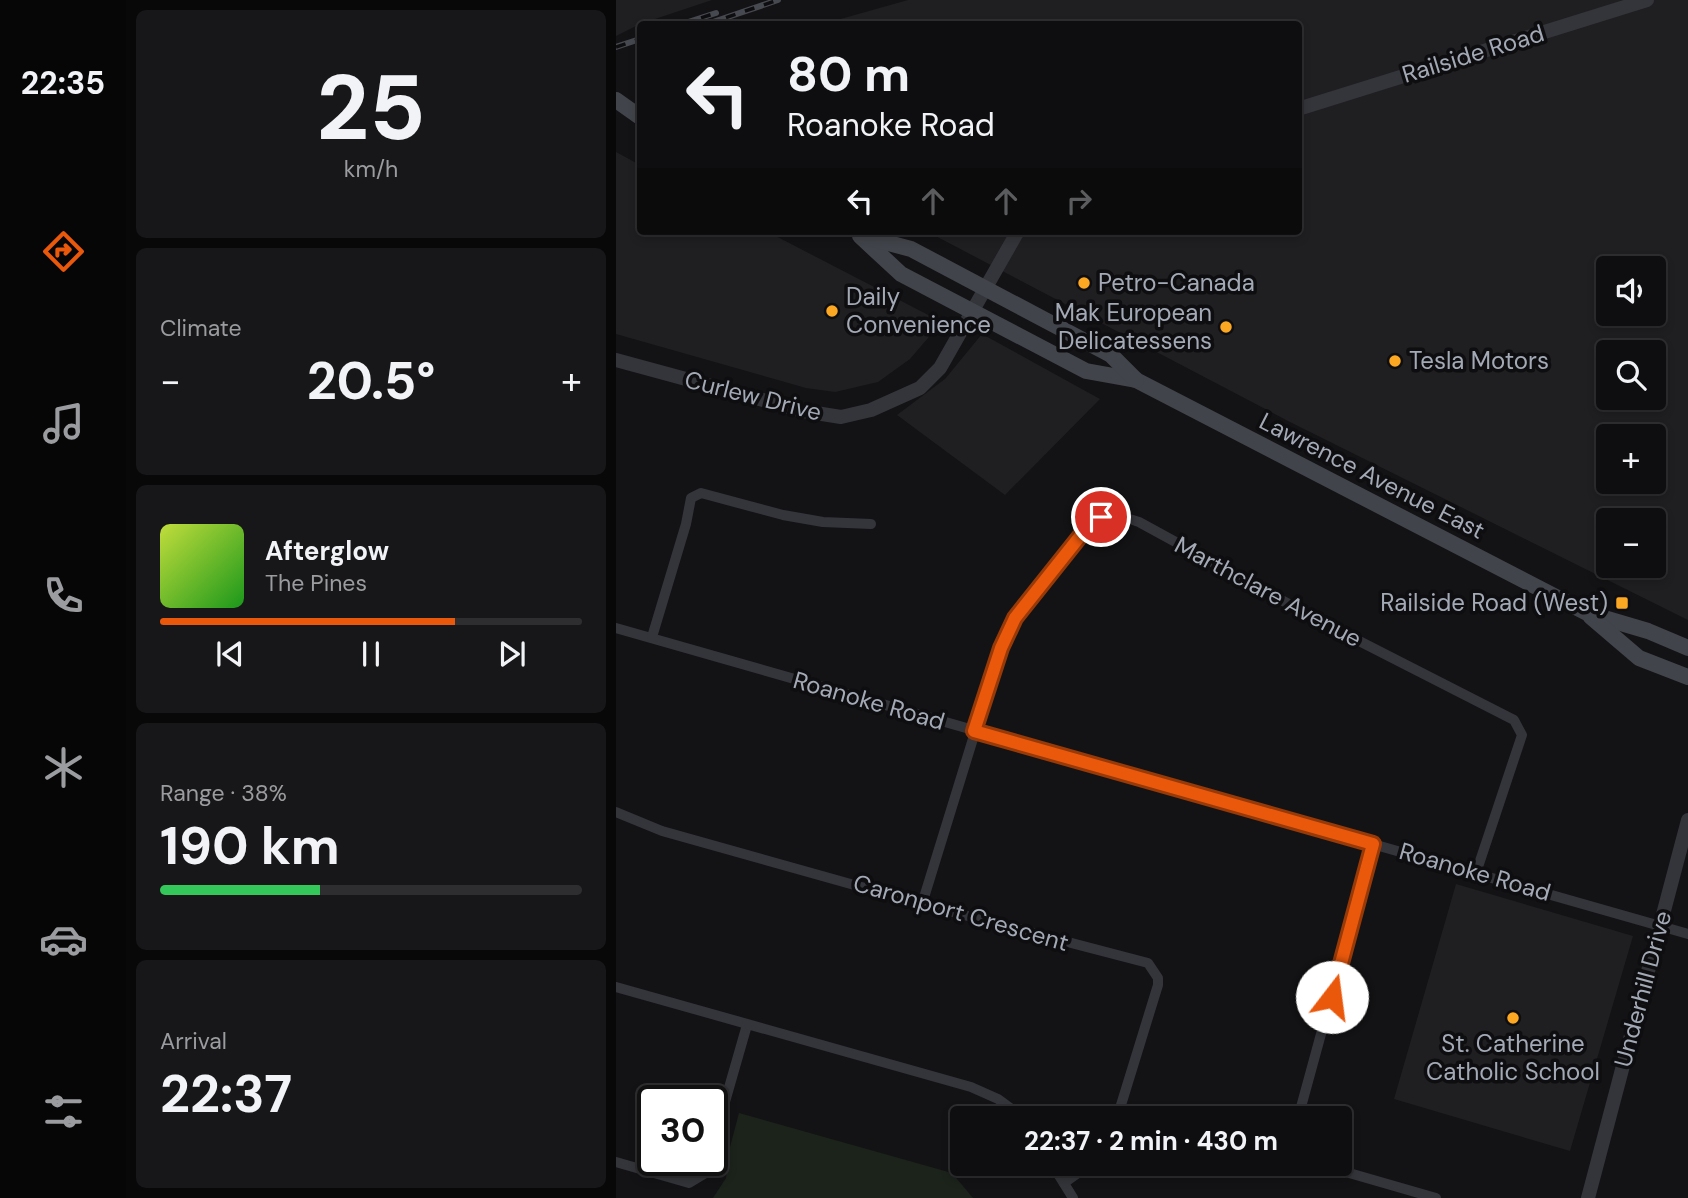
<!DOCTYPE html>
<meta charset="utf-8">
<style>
body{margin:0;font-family:"DM Sans",sans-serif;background:#171719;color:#f1f3f6;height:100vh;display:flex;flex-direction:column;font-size:26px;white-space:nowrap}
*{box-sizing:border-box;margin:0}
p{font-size:23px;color:#9b9c9f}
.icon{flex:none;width:38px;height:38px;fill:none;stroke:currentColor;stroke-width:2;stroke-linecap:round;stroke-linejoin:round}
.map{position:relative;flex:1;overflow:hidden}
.sheet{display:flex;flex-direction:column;gap:10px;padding:10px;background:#080809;width:490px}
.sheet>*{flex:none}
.guide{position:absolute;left:21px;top:21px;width:665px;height:214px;border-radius:7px;box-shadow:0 4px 10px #0003,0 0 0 2px #2e2e30;background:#0e0e10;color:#f1f3f6;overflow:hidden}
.controls{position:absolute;left:980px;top:256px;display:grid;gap:14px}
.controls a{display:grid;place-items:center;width:70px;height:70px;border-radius:7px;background:#0e0e10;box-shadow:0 4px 10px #0003,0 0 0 2px #2e2e30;font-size:35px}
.speed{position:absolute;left:21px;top:1085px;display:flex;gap:14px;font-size:35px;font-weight:700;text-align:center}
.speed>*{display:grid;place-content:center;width:91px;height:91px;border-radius:50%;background:#0e0e10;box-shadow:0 4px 10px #0003,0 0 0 2px #2e2e30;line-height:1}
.speed .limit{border:4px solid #111;border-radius:10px;background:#fff;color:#111}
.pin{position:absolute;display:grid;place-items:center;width:60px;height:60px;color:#fff;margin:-30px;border:4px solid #fff;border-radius:50%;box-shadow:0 2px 7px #0007}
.me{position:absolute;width:77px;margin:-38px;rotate:15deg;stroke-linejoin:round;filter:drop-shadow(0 0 5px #0008)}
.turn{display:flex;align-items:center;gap:24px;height:147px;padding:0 35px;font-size:32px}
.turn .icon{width:91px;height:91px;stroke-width:2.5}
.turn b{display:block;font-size:49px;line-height:60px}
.lanes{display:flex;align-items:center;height:66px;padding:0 35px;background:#0003;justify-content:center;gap:35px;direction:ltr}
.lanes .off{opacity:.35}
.big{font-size:52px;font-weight:700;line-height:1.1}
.sheet .tile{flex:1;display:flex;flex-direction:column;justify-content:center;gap:10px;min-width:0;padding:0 24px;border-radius:10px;background:#171719}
.sheet .dial{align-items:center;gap:0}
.dial b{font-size:91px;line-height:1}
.song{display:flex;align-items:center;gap:21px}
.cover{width:84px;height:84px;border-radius:10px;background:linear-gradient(135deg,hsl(70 70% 55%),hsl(120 70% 35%))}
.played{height:7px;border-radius:4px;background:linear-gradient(90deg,#ea580c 70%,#2e2e30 70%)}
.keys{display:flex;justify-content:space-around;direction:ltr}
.heat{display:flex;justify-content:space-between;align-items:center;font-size:38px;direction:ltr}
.charge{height:10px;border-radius:5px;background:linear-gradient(90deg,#34c759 38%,#2e2e30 0)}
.trip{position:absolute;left:334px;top:1106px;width:402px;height:70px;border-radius:7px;background:#0e0e10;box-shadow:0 4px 10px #0003,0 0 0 2px #2e2e30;font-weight:700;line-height:70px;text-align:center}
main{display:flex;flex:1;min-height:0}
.menu{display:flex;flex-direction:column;width:126px;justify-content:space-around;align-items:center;background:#060606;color:#9b9c9f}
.menu .icon{width:49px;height:49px}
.menu .current{color:#ea580c}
.menu b{font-size:32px;color:#f1f3f6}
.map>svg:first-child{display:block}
.built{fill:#1f1f22;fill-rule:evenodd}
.green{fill:#1b231b}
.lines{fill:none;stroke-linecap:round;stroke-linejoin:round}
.minor{stroke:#34353a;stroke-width:10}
.tertiary{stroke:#34353a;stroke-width:14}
.secondary{stroke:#41444a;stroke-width:16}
.rail-casing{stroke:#46494f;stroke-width:6}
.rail{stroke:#0e0e10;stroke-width:3.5;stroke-dasharray:10;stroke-linecap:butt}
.route-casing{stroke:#983908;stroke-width:18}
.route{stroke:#ea580c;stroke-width:12}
.poi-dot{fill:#fda822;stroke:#0e0e10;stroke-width:2.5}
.labels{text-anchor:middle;stroke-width:7;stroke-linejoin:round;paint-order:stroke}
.street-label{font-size:24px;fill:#a3aab6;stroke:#0e0e10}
.poi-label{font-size:24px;fill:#a3aab6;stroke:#0e0e10;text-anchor:start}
</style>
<main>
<nav class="menu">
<b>22:35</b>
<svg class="icon current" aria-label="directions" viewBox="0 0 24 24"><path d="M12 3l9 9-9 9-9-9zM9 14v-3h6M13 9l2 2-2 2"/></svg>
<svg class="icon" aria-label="music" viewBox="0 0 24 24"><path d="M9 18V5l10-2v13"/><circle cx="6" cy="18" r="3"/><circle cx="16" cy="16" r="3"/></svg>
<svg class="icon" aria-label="phone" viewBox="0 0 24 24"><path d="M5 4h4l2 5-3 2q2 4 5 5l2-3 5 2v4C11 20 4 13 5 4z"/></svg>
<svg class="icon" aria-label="climate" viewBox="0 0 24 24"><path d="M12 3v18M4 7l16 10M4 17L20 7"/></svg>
<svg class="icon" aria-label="car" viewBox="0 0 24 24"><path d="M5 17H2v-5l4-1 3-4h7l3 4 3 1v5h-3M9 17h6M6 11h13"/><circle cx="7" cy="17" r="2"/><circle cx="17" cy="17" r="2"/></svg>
<svg class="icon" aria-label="filters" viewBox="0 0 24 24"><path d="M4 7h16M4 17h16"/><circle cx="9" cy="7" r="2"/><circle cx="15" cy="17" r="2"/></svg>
</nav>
<section class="sheet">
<div class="tile dial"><b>25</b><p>km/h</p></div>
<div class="tile"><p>Climate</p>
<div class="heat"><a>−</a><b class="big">20.5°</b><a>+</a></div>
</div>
<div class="tile">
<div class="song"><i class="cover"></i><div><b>Afterglow</b><p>The Pines</p></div></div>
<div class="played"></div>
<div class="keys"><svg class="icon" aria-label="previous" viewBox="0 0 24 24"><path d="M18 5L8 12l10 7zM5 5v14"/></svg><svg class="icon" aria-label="pause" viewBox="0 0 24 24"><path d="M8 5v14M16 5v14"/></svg><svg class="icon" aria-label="next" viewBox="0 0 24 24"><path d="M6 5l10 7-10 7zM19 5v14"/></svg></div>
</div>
<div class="tile"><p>Range · 38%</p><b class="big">190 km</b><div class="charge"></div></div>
<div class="tile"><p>Arrival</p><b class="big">22:37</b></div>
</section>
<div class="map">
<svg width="1072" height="1198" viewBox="0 0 1072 1198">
<rect width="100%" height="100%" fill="#131315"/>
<g class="built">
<path d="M 0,0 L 96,0 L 24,24 L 0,36 Z"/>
<path d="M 292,0 L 1072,0 L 1072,620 L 672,421 L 310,231 L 682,231 L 682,24 L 207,24 ZM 992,268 L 1038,268 L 1038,313 L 992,313 ZM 992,352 L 1038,352 L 1038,397 L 992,397 ZM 992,436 L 1038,436 L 1038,481 L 992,481 ZM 992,520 L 1038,520 L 1038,565 L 992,565 Z"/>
<path d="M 0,152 L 24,165 L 24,231 L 150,231 L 320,319 L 312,338 L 294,359 L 262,382 L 219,392 L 190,388 L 0,334 Z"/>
<path d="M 366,334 L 484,399 L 389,495 L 281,415 L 329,379 Z"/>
<path d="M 840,884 L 1017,936 L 954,1151 L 778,1099 Z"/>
</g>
<path class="green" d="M 123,1113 L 336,1173 L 357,1198 L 97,1198 L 110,1178 L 114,1147 Z"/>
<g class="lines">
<g class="minor">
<path d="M 0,628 L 1072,934"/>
<path d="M 36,637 L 70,524 L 75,498 L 85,493 L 167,515 L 207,522 L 255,524"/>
<path d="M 0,812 L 46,831 L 306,904 L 532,963 L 542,978 L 542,985 L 501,1118"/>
<path d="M 306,904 L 385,648 L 399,617 L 473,525 C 490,514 504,515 523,522 L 702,620 L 898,720 L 906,735 L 860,873"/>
<path d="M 0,987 L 355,1087 L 382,1099 L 408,1118"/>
<path d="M 682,1118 L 757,844"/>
<path d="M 96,1147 L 131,1025"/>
<path d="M 0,1162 L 73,1183 L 88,1174 L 93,1160"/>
<path d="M 436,1164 L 457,1198"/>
<path d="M 702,1164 L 820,1198"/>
<path d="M 448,1183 L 475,1164"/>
</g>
<g class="tertiary">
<path d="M 682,109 L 1031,0"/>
<path d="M 0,360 L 187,411 L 225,417 L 255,410 L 304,388 L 324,368 L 402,231"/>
<path d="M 972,1198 L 1072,820"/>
</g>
<g class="secondary">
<path d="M 0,100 L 24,117"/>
<path d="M 244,236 L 285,274 L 470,371 L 520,380 L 971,613 L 1032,631 L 1072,648"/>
<path d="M 246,236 L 295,249 L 495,355 L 520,380"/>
<path d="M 975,617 L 1023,658 L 1072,677"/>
</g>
<defs>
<g id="rail">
<path d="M 66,24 L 100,13"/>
<path d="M 91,24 L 162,0"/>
<path d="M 0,47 L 24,39"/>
</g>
</defs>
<use href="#rail" class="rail-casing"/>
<use href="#rail" class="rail"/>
</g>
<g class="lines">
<defs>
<path id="route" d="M 485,517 L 473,525 L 399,618 L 385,648 L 358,731 L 757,844 L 716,997"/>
</defs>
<use href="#route" class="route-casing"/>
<use href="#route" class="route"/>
</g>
<g class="poi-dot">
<circle cx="468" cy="283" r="7"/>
<circle cx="216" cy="311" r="7"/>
<circle cx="610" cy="327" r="7"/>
<circle cx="779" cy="361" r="7"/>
<rect x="999" y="596" width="14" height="14" rx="3.5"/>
<circle cx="897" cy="1018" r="7"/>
</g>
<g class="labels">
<g class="street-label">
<text transform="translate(857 54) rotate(-17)" y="8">Railside Road</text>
<text transform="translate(137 396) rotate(14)" y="8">Curlew Drive</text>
<text transform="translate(756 476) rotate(27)" y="8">Lawrence Avenue East</text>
<text transform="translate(652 592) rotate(28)" y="8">Marthclare Avenue</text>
<text transform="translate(253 701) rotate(16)" y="8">Roanoke Road</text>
<text transform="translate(859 872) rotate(16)" y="8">Roanoke Road</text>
<text transform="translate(345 913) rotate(16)" y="8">Caronport Crescent</text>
<text transform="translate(1027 989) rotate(-75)" y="8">Underhill Drive</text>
</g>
<g class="poi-label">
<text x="482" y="291">Petro-Canada</text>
<text x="230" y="305">Daily<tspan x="230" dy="28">Convenience</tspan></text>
<text x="596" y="321" text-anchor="end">Mak European<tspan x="596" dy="28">Delicatessens</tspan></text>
<text x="793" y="369">Tesla Motors</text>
<text x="992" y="611" text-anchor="end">Railside Road (West)</text>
<text x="897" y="1052" text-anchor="middle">St. Catherine<tspan x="897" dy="28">Catholic School</tspan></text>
</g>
</g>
</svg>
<div class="controls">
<a><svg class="icon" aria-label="sound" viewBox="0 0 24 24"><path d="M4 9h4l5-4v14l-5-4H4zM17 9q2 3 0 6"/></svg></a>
<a><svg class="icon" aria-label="search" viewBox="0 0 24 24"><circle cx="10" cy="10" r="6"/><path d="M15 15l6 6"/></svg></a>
<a>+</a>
<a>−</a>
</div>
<div class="speed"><div class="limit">30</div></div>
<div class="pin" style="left:485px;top:517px;background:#d93025"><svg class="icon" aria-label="arrive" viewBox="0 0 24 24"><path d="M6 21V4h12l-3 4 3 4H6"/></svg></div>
<svg class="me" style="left:716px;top:997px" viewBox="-20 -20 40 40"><circle r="19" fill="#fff"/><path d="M0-13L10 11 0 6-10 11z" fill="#ea580c"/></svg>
<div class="trip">22:37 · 2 min · 430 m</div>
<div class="guide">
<div class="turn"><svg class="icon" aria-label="left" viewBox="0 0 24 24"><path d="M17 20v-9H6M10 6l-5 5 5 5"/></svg><div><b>80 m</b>Roanoke Road</div></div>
<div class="lanes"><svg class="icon" aria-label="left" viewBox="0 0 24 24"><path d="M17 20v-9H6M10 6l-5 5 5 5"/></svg><svg class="icon off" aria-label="ahead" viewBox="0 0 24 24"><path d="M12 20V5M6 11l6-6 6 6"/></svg><svg class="icon off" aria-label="ahead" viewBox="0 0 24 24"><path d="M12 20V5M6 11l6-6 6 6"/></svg><svg class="icon off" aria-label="right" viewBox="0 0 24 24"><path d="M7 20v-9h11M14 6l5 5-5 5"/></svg></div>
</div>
</div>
</main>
